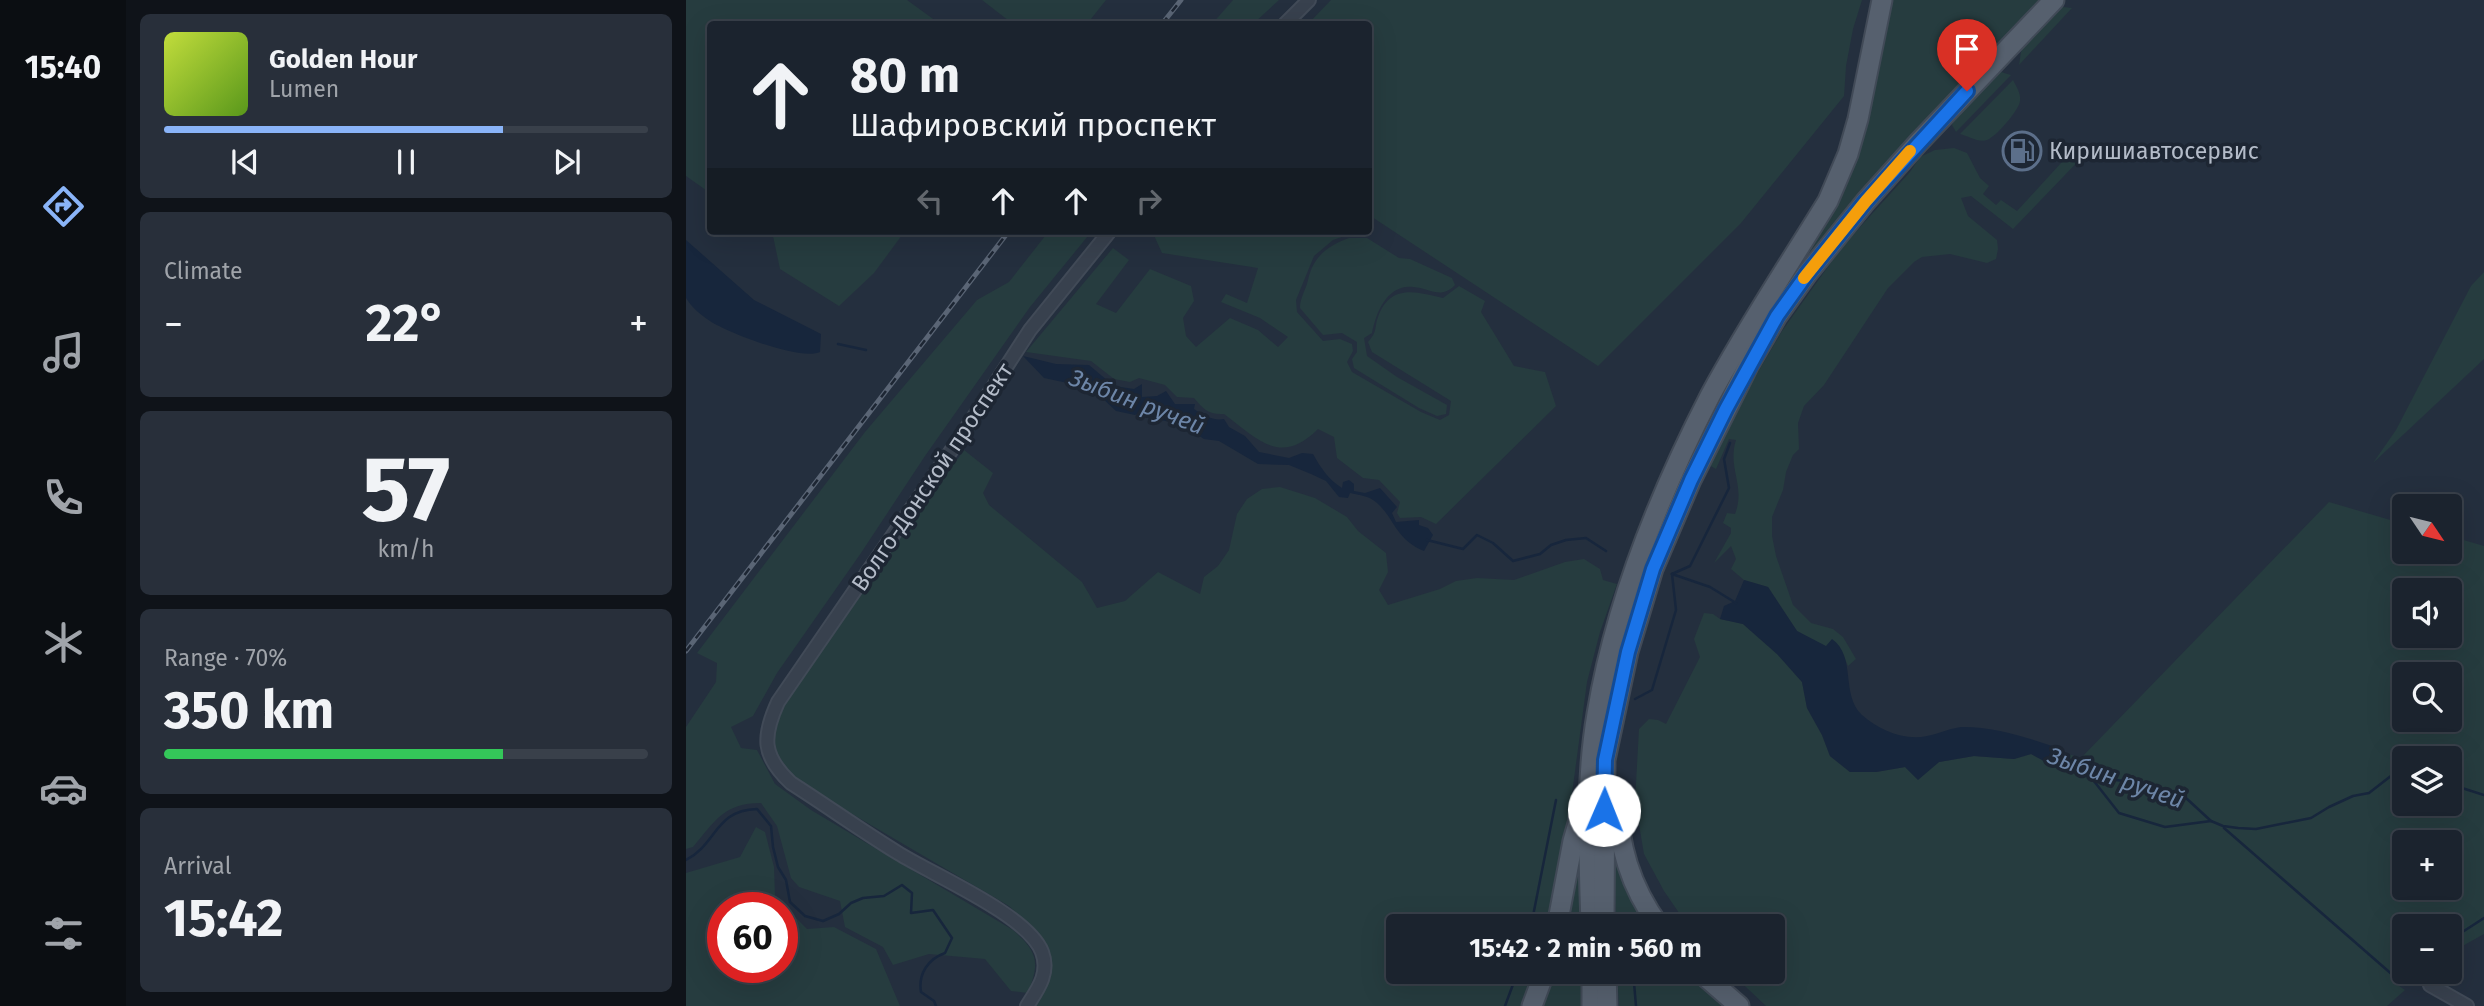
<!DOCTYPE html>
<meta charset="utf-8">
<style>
body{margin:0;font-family:"Fira Sans",sans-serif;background:#282f3a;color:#f1f3f6;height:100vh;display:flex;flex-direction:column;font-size:26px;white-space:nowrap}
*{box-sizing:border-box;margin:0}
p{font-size:23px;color:#a0a4aa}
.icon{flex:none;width:38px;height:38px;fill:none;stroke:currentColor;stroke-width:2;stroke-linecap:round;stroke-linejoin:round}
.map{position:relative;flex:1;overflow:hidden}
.panel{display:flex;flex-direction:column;gap:14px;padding:14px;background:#0f1319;width:560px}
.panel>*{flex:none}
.top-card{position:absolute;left:21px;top:21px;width:665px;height:214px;border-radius:7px;box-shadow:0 7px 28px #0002,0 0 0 2px #39404a;background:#1b232e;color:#f1f3f6;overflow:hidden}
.needle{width:46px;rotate:125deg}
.controls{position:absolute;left:1706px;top:494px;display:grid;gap:14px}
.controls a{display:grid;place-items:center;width:70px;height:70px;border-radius:7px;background:#1b232e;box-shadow:0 7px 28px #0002,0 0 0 2px #39404a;font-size:35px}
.speed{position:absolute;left:21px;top:892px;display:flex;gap:14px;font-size:35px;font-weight:700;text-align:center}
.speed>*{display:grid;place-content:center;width:91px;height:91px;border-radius:50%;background:#1b232e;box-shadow:0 7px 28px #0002,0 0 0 2px #39404a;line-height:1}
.speed .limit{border:10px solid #d22;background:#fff;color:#111}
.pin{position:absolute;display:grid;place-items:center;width:60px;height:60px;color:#fff;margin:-72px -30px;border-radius:50% 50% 50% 0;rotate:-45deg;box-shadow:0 0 7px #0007}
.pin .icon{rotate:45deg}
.me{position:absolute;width:77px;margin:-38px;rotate:1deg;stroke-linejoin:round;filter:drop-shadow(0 0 5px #0008)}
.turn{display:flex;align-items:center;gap:24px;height:147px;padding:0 28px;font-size:32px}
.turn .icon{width:91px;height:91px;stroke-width:2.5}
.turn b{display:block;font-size:49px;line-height:60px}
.lanes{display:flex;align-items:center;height:66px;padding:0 28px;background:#0003;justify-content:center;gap:35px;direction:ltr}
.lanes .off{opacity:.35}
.big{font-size:52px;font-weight:700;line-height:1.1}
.panel .widget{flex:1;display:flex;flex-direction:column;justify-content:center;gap:10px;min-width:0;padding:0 24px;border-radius:10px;background:#282f3a}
.panel .dial{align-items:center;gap:0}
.dial b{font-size:91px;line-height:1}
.song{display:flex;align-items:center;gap:21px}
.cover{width:84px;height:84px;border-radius:10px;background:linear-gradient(135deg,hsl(70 70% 55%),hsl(90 70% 35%))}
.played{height:7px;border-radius:4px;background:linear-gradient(90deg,#8ab4f8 70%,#39404a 70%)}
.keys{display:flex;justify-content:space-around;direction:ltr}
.heat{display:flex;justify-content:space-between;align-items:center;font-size:38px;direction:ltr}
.charge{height:10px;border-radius:5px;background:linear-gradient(90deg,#34c759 70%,#39404a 0)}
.trip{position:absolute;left:700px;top:914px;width:399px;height:70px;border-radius:7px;background:#1b232e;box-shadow:0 7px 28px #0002,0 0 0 2px #39404a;font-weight:700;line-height:70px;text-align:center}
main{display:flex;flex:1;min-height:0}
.dock{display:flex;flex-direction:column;width:126px;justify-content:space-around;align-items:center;background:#0b0e12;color:#a0a4aa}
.dock .icon{width:49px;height:49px}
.dock .selected{color:#8ab4f8}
.dock b{font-size:32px;color:#f1f3f6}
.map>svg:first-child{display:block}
.green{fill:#263c3f;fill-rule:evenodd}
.water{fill:#17263c}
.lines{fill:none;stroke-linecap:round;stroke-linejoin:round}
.stream{stroke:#17263c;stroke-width:2.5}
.minor-casing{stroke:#414a57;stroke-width:16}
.primary-casing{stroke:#414a57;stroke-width:23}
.minor{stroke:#38414e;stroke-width:12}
.primary{stroke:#56606e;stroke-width:19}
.rail-casing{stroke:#5a6575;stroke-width:5}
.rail{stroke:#1d2633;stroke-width:2.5;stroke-dasharray:8;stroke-linecap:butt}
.route-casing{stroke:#114b97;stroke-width:18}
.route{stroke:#1a73e8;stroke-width:12}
.slow{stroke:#f59e0b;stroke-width:12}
.labels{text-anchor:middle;stroke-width:7;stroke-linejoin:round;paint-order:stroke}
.poi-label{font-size:23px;fill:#b4bcc9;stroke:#1d2633;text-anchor:start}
.street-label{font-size:23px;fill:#b4bcc9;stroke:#1d2633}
.water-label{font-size:24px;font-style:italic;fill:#6d86a8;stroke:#1d2633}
</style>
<main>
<nav class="dock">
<b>15:40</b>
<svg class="icon selected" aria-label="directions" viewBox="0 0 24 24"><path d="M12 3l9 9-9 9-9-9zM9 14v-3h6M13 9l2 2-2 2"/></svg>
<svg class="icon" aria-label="music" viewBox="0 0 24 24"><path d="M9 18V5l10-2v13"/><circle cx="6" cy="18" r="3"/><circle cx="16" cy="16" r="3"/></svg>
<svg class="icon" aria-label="phone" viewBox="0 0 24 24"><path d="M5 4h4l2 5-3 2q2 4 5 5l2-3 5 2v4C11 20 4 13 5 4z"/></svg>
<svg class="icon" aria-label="climate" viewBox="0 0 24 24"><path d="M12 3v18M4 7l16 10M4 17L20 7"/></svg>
<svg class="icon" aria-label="car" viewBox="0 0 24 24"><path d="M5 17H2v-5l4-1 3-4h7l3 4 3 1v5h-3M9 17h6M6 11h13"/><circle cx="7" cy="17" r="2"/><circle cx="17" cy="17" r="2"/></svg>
<svg class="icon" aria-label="filters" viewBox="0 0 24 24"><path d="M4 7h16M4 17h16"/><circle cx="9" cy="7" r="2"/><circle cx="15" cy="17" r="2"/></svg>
</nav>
<section class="panel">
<div class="widget">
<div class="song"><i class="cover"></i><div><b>Golden Hour</b><p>Lumen</p></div></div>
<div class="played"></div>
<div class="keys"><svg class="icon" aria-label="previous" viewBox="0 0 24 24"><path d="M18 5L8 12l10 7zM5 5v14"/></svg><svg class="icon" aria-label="pause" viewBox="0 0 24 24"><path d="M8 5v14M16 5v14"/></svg><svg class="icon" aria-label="next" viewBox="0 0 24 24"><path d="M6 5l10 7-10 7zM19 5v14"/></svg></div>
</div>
<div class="widget"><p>Climate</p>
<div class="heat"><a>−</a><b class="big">22°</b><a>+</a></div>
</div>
<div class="widget dial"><b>57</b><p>km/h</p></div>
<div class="widget"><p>Range · 70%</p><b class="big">350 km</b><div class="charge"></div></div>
<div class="widget"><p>Arrival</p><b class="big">15:42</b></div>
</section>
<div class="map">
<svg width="1798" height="1006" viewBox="0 0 1798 1006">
<rect width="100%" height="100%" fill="#242f3e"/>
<g class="green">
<path d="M 0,0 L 221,0 L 254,24 L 24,24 L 24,193 L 0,176 Z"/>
<path d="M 296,0 L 420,0 L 401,24 L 327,24 Z"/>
<path d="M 547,0 L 593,0 L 567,24 L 526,24 Z"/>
<path d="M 645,0 L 1176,0 L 1167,29 L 1160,66 L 1158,96 L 1055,223 L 912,366 L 683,215 L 682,24 L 622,24 Z"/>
<path d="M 1203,0 L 1357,0 L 1177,188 L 1066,333 L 1133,226 Z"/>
<path d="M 1377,7 L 1386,8 L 1333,65 L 1335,52 L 1338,45 Z"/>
<path d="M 1315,72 L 1325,75 L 1270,132 L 1266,125 L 1267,121 L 1310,74 Z"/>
<path d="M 1327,80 C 1330,86 1335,93 1334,101 C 1333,110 1310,137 1301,140 C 1293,143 1282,136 1274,134 Z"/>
<path d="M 1268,148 L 1281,153 L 1294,178 L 1303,186 L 1297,194 L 1310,205 L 1315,200 L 1331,211 L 1386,151 L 1393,156 L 1400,148 L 1402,151 L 1327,229 L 1285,196 L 1275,198 L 1282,216 L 1311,240 L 1312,249 L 1310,259 L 1301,263 L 1264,254 L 1236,257 L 1228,262 L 1202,288 L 1138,385 L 1118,406 L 1112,423 L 1113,449 L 1107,455 L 1100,472 L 1097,490 L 1086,517 L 1086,536 L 1090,556 L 1107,605 L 1125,623 L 1147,629 L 1157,637 L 1170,659 L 1162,666 L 1158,657 L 1111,631 L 1082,587 L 1058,580 L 1045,569 L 1050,559 L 1045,546 L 1028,563 L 1045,533 L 1045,528 L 1037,523 L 1041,513 L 1049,514 C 1060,485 1041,469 1050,440 L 1043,439 L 1030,469 L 1023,465 L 1066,382 L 1096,331 L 1156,247 L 1224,172 L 1234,157 L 1249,150 Z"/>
<path d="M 81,231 L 219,231 L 188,273 L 153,306 L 94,269 L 87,236 Z"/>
<path d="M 363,231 L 406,231 L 344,307 L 239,456 L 175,553 L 91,673 L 67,716 L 45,727 L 55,748 L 71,750 L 89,784 L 125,810 L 327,930 C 352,952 354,962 342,993 L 325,991 L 299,959 L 243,954 L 207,965 L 197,947 L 159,927 L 154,901 L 113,887 L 105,878 L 91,826 L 75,803 C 38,803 29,821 7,847 L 0,849 L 0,727 L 30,682 L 31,663 L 11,653 L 179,432 L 291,300 L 323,282 Z"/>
<path d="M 466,231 L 673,231 L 647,240 L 628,256 L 610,300 L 611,312 L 637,341 L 654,339 L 666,344 L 667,351 L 661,362 L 666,372 L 735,412 L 754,420 L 763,415 L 765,401 L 686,352 L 682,342 C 692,331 688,328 692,317 C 704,283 731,292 757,298 L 773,286 L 799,301 L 795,312 L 828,366 L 859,372 L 870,406 L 750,524 L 735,517 L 714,518 L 711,513 L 714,502 L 693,480 L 677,478 L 651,458 L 648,437 L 632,429 C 594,467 572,439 538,414 C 523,415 517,409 508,398 L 491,397 L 479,385 L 453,378 L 444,382 L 428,379 L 405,361 L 340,352 L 427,248 L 443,260 L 410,304 L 430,313 L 464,269 L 505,286 L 508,301 L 497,318 L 500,336 L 510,347 L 544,318 L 572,330 L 592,347 L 602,337 L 574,318 L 535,302 L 540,294 L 561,303 L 572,268 L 476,253 Z"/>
<path d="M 663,238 L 681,238 L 713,258 L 724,259 L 766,278 L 769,285 C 755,300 744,288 727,287 C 701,284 690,313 686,333 L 678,338 L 681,356 L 711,377 L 761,405 L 760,414 L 751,416 L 733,408 L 668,368 L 666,359 L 671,352 L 671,342 L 656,333 L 637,335 L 614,308 C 614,297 620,290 622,280 C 627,257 641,246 663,238 Z"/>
<path d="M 1798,272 L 1798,359 L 1687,463 L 1710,430 L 1785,286 Z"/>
<path d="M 278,450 L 307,473 L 297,493 L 303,505 L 396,582 L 411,608 L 439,601 L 472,572 L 514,594 L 518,577 L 532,566 L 543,550 L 551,514 L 561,499 L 576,489 L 594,487 L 629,498 L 661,517 L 672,531 L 700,553 L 702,572 L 693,590 L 702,605 L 754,589 L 770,581 L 791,578 L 828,580 L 879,562 L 898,559 L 914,569 L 917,580 L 931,584 L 914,632 L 901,682 L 880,838 L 864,926 L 712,926 L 712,971 L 851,971 L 838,1006 L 350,1006 L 364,979 L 363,959 L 353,934 L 323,906 L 115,784 C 78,746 79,743 101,695 Z"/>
<path d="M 1643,502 L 1718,524 L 1718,551 L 1764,551 L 1764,536 L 1798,546 L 1798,934 L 1764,953 L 1764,926 L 1718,926 L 1718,971 L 1733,971 L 1710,984 L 1719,990 L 1701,1006 L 1080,1006 L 1043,971 L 1087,971 L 1087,926 L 1002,926 L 978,891 L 958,854 L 949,801 L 953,729 L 963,719 L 972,720 L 980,724 L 1014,657 L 1008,639 L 1018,613 L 1027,614 L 1034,619 L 1057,624 L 1091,654 L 1116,682 L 1121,708 L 1136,735 L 1144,756 L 1164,772 L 1190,772 L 1219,767 L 1232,779 L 1253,762 L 1288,756 L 1328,759 L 1345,754 L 1363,764 L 1376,763 L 1376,752 L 1395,758 ZM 1718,590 L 1764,590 L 1764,635 L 1718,635 ZM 1718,674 L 1764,674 L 1764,719 L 1718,719 ZM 1718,758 L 1764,758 L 1764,803 L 1718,803 ZM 1718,842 L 1764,842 L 1764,887 L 1718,887 Z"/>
<path d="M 70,827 L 79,832 L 88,867 L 89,897 L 121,929 L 148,927 L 190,949 L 214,1006 L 0,1006 L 0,873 L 54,857 ZM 37,908 L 96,908 L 96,968 L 37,968 Z"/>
<path d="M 898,838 L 900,926 L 881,926 Z"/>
<path d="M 928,849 L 948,904 L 963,926 L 930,926 Z"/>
<path d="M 868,971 L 901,971 L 902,1006 L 854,1006 Z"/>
<path d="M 931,971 L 1001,971 L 1042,1006 L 933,1006 Z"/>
</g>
<g class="water">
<path d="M 0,240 L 68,300 L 135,334 L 134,352 C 115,361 42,333 24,321 C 15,315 6,308 0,298 Z"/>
<path d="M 337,356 L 370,364 L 403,365 L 428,386 L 448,389 L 456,384 L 456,397 L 471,396 L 480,391 L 489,404 L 509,404 L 508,409 C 517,415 527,421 538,419 L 543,427 L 559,436 L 573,452 L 603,458 L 616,453 L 627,454 C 634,467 643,480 656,488 L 657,482 L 663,480 L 668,484 L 668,491 L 679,493 L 694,488 L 711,507 L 706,513 L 710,522 L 733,520 L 733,525 L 742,528 L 747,535 L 738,551 C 709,539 709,519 691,503 C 684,496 673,495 664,493 L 662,498 L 653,497 L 640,481 L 625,474 L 603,465 L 572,464 L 533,441 L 518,439 L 495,424 L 464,418 L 459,409 L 449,415 L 430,411 L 415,397 L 391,385 L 358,378 Z"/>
<path d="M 1058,580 L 1082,587 L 1111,631 L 1140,646 L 1146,639 C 1171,657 1154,694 1176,715 C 1193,730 1218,741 1241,736 C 1253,734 1266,727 1278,727 C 1309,727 1343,738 1372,748 L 1376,763 L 1371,768 L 1345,754 L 1328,759 L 1288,756 L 1253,762 L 1232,780 L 1219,767 L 1190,772 L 1164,772 L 1144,756 L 1136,735 L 1121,708 L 1116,682 L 1091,654 L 1057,624 L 1034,619 L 1038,606 L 1049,601 Z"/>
</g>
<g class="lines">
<g class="stream">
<path d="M 152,344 L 180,350"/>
<path d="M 741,540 L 777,549 L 791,535 L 807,543 L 827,561 L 854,554 L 865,545 L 880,540 L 900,538 L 920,551"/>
<path d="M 986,574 L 1024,587 L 1050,603"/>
<path d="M 986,574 L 1004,566 L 1043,488 L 1038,459 L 1044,443"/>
<path d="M 949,699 L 966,690 L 990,610 L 986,574"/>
<path d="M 1374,762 L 1416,778 L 1459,784 L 1482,791 L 1500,798 L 1525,821 L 1537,826 L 1552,828 L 1570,829 L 1625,818 L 1643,807 L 1667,796 L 1683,793 L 1710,772 L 1718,772"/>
<path d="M 1400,771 L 1433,813 L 1479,827 L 1525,821"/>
<path d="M 1764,778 L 1776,788 L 1798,795"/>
<path d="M 1538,828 L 1709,977 L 1718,971"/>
<path d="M 0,860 C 31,844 29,810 71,809 L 85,826 L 87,847 L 92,867 L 100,880 L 104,902 L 119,916 L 137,921 L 153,914 L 165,903 L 177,898 L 198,896 L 216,885 L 226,893 L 225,913 L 247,910 L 266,938 L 259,953 C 242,959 232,974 235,992 L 248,1001 L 250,1006"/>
<path d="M 942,922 L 943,926"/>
<path d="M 845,926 L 870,800"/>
<path d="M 1764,940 L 1798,918"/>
<path d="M 947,971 L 950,1006"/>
<path d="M 819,1006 L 832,971"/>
</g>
<defs>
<g id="minor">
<path d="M 599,24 L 623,0"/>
<path d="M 1744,985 L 1781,1006"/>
<path d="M 341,1006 C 352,989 364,973 356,952 C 342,915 247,875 212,853 C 176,831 141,806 105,783 C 76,756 76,737 92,702 L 276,435 L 344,330 L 424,231"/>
</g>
<g id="primary">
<path d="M 931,796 C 932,845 944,886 973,926"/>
<path d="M 871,926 L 887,841 L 897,806"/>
<path d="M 905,926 C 903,856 899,784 911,714 C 929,604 973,495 1024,396 C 1060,329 1102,266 1142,201 L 1162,154 L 1172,119 L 1196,0"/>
<path d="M 918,926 L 919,760 L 942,652 L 967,569 L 1005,480 L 1062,366 L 1091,316 L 1121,274 L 1180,201 L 1232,143 L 1368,0"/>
<path d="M 906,971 L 906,1006"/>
<path d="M 920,971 L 921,1006"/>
<path d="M 1013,971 L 1053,1006"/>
<path d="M 846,1006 L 859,971"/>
</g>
</defs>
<use href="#minor" class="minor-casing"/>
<use href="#primary" class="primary-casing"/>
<use href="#minor" class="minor"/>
<use href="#primary" class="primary"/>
<defs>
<g id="rail">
<path d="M 476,24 L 495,0"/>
<path d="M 0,651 L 323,231"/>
</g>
</defs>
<use href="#rail" class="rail-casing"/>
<use href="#rail" class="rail"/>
</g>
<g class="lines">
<defs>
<path id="route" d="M 918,810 L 919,760 L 942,652 L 967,569 L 1005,480 L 1040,409 L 1091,316 L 1121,274 L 1180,201 L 1281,91"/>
</defs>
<use href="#route" class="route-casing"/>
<use href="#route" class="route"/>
<path class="slow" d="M 1118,278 L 1180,201 L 1224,151"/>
</g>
<defs>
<symbol id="fuel-ring" viewBox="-11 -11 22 22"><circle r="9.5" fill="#1d2633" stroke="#5c6f8a" stroke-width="1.5"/><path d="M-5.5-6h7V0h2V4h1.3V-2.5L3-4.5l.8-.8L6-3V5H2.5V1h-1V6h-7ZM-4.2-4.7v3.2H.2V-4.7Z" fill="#5c6f8a"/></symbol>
</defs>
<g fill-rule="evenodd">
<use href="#fuel-ring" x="1314" y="129" width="44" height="44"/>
</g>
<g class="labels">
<g class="poi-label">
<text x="1363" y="159">Киришиавтосервис</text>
</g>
<g class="street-label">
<text transform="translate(246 477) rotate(-56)" y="8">Волго-Донской проспект</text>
</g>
<g class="water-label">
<text transform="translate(451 402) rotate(21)" y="8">Зыбин ручей</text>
<text transform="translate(1430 778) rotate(19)" y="8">Зыбин ручей</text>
</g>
</g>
</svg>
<div class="controls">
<a><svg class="needle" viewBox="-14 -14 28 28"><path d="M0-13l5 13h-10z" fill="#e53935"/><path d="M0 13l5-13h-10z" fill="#a0a4aa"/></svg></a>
<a><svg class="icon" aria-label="sound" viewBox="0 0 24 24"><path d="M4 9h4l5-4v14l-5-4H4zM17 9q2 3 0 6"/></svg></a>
<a><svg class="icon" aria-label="search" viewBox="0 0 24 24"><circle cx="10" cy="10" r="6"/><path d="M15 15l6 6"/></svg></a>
<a><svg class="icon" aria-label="layers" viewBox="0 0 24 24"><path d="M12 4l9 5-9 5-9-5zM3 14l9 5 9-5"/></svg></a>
<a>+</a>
<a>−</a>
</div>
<div class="speed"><div class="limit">60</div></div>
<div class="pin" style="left:1281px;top:91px;background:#d93025"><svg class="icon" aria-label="arrive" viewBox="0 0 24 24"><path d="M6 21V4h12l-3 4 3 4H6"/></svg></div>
<svg class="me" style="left:918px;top:810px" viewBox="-20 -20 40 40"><circle r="19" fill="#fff"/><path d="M0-13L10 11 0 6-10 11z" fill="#1a73e8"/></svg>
<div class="trip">15:42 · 2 min · 560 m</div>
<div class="top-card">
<div class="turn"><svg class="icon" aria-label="ahead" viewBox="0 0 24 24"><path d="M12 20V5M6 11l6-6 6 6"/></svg><div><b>80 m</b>Шафировский проспект</div></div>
<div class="lanes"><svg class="icon off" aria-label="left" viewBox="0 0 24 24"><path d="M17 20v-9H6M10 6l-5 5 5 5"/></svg><svg class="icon" aria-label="ahead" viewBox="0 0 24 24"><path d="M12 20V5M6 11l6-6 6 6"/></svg><svg class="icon" aria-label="ahead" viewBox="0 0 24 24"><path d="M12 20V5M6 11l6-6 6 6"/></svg><svg class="icon off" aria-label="right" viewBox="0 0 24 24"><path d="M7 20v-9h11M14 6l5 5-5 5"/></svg></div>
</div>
</div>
</main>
